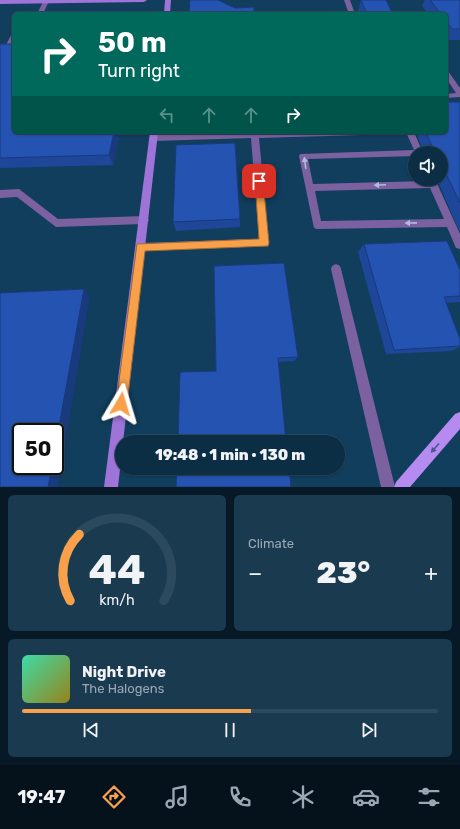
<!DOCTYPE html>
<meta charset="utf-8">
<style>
body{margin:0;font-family:Rubik,sans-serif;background:#1a3a50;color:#f1f3f6;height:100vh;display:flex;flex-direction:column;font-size:15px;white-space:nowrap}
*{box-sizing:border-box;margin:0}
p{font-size:13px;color:#9aa8b3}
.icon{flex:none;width:22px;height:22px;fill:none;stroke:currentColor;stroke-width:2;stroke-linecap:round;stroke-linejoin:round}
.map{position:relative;height:487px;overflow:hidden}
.side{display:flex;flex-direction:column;gap:8px;padding:8px;background:#071926;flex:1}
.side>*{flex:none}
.guide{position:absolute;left:12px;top:12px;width:436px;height:122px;border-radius:6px;box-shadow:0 1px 3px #0004,0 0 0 1px #2c4a5e;background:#00695c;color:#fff;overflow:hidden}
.tools{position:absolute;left:408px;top:146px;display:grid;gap:8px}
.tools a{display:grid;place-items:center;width:40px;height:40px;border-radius:50%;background:#0c2e45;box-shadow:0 1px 3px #0004,0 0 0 1px #2c4a5e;font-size:20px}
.speed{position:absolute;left:12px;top:423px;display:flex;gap:8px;font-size:20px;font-weight:700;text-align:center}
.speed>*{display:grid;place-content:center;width:52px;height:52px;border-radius:50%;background:#0c2e45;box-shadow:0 1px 3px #0004,0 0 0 1px #2c4a5e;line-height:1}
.speed .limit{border:2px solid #111;border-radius:6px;background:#fff;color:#111}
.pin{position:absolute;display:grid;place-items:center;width:34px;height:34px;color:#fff;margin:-17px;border-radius:8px;box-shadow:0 2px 6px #0006}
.me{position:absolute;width:44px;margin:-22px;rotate:7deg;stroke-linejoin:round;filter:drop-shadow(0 0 3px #0008)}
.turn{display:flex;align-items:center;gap:14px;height:84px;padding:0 20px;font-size:18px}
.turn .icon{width:52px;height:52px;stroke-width:2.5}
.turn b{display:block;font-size:28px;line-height:34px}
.lanes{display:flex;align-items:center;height:38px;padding:0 20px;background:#0003;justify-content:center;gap:20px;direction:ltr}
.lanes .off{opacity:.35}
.big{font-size:30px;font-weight:800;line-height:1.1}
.side .tile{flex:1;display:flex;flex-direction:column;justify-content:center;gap:6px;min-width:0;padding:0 14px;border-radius:6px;background:#1a3a50}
.side .dial{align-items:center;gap:0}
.dial svg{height:104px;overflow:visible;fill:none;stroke:#2c4a5e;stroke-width:7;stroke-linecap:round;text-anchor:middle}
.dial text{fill:#f1f3f6;stroke:none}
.song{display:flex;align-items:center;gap:12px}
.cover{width:48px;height:48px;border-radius:6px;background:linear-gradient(135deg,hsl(160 70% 55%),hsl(50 70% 35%))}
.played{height:4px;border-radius:2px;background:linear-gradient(90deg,#f8a14a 55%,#2c4a5e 55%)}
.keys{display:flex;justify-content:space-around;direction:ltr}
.heat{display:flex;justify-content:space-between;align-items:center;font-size:22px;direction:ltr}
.side .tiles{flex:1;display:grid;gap:8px;grid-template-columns:1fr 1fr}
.tile:last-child{grid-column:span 2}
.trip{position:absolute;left:115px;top:435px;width:230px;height:40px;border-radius:20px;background:#0c2e45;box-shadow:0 1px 3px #0004,0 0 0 1px #2c4a5e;font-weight:800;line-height:40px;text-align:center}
.tab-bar{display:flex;height:64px;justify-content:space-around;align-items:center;background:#05121c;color:#9aa8b3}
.tab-bar .icon{width:28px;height:28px}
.tab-bar .active{color:#f8a14a}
.tab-bar b{font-size:18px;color:#f1f3f6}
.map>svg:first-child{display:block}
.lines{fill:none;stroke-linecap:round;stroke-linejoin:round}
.service{fill:#7b61a0;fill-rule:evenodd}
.secondary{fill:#9f74d8;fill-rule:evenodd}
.primary{fill:#b68bf1;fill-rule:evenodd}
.wall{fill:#1f4799}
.shaded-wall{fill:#193a7d}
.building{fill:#2453b2;stroke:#193a7d}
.oneway{fill:#b0bcdf}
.oneway2{fill:#4a5691}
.route{fill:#f8a14a;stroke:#a16930}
</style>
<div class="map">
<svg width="460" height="487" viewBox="0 0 460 487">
<rect width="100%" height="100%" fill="#103e5c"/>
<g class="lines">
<g class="service">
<path d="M 44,0 L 49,1 L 43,14 L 37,14 Z"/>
<path d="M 344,0 L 350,0 L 355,14 L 349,14 Z"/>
<path d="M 14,33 L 14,41 L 11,47 L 6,48 L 5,47 L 11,35 Z"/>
<path d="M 446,71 L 448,71 L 460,88 L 460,97 L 446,98 L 446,94 L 456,93 L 446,78 Z"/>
<path d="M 260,132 L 366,132 L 362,135 L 259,138 L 269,243 L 268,246 L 141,251 L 137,250 L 136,247 L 137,244 L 141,243 L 259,239 L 251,138 L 153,141 L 149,138 L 153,135 Z"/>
<path d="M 406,132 L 414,132 L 423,153 L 415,153 L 415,156 L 308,159 L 313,184 L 427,181 L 427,179 L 435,179 L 460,234 L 460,249 L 456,248 L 447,227 L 317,229 L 314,228 L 299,156 L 300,154 L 414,150 ZM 430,188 L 444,219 L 321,221 L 315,191 Z"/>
<path d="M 19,189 L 58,219 L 144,216 L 147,217 L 149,220 L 147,223 L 144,224 L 56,227 L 17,197 L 0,198 L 0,190 Z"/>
<path d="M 336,264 L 340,266 L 341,269 L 395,487 L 381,487 L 331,269 L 332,266 Z"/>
</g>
<g class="secondary">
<path d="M 0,0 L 147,0 L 144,2 L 0,4 Z"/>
<path d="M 165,0 L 171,0 L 170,14 L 164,14 Z"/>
<path d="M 150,132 L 158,132 L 118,487 L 104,487 Z"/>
</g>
<path class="primary" d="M 460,412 L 460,429 L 410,487 L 394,487 L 396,482 L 455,414 Z"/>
</g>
<g class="wall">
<path d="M 361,0 L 393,14 L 359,14 L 358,11 Z"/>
<path d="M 425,0 L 460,0 L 460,40 L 446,40 L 446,14 L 428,14 L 422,6 Z"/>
<path d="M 0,44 L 120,132 L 113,165 L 0,168 Z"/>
<path d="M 460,102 L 460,233 L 437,179 L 441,179 L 441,153 L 424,153 L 416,132 L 446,132 Z"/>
<path d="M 240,219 L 240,227 L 176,231 L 173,222 Z"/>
<path d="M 364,244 L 460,270 L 460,302 L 446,303 L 460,339 L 460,347 L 451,351 L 386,354 L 358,252 Z"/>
<path d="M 214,266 L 298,357 L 294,361 L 278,362 L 216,371 Z"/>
</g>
<g class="shaded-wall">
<path d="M 114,132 L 120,132 L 113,165 L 109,155 Z"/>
<path d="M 84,289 L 90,296 L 58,487 L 48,487 L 52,466 L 55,466 L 55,448 Z"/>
</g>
<g class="building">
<path d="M 190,0 L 218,0 L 235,8 L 254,7 L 254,14 L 189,14 Z"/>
<path d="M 361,0 L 386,0 L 393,14 L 367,14 Z"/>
<path d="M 430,0 L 460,0 L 460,29 L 452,29 L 446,21 L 446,14 L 441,14 Z"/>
<path d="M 0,44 L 14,44 L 14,132 L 114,132 L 109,155 L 0,158 Z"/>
<path d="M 446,102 L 460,102 L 460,203 L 441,163 L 441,153 L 436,153 L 431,144 L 426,132 L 446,132 Z"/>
<path d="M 235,143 L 240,219 L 173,222 L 176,145 Z"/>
<path d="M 447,241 L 460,270 L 460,296 L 444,297 L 460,339 L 460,346 L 394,350 L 364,244 Z"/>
<path d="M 284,263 L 298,357 L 278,358 L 286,442 L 178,442 L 180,372 L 216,371 L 214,266 Z"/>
<path d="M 84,289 L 55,448 L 55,432 L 21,432 L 21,466 L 52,466 L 48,487 L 0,487 L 0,293 Z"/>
<path d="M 177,468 L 289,468 L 291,487 L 176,487 Z"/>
</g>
<defs><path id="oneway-solid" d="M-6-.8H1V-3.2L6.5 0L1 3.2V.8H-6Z"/></defs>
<g class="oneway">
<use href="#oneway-solid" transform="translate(305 163) rotate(-98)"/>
<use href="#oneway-solid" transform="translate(380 185) rotate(178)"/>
<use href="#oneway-solid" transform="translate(411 223) rotate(179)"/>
</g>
<use class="oneway2" href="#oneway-solid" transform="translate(435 448) rotate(131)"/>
<path class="route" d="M 259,178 L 263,181 L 269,243 L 268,246 L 145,251 L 127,404 L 126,408 L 121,410 L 117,408 L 116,404 L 137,244 L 259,239 L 255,181 Z"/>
</svg>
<div class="tools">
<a><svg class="icon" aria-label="sound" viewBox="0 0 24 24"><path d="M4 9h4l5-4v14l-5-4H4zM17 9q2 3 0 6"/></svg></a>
</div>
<div class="speed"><div class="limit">50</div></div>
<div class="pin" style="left:259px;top:181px;background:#d93025"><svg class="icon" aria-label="arrive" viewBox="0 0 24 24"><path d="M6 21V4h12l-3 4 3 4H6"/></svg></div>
<svg class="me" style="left:121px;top:404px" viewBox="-20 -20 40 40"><path d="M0-17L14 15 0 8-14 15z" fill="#f8a14a" stroke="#fff" stroke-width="4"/></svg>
<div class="trip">19:48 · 1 min · 130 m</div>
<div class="guide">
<div class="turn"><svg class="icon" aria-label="right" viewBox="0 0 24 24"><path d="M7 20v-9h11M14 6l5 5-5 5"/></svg><div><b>50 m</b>Turn right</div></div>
<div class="lanes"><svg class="icon off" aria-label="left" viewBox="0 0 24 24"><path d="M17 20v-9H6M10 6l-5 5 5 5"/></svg><svg class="icon off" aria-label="ahead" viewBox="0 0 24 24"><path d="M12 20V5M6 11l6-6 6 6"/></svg><svg class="icon off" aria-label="ahead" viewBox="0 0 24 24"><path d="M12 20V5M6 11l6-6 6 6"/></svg><svg class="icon" aria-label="right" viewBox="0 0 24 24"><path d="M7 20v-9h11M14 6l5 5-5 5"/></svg></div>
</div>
</div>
<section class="side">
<div class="tiles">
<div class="tile dial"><svg viewBox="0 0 100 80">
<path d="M14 69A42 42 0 1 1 86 69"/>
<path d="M14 69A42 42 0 0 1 21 18" stroke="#f8a14a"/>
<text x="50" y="56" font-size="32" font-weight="700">44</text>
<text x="50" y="72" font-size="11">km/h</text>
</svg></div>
<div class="tile"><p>Climate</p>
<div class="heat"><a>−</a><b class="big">23°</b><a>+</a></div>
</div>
<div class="tile">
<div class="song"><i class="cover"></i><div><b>Night Drive</b><p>The Halogens</p></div></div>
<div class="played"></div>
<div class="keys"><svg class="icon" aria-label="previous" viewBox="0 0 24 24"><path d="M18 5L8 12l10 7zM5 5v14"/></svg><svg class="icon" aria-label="pause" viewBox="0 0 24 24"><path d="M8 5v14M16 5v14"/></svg><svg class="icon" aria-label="next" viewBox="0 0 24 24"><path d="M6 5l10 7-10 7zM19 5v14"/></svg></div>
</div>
</div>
</section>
<nav class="tab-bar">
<b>19:47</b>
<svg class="icon active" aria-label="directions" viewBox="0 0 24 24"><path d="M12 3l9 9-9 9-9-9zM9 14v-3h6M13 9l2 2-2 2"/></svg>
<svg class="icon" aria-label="music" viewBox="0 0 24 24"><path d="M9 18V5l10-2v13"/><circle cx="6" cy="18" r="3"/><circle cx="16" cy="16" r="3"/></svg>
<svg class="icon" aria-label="phone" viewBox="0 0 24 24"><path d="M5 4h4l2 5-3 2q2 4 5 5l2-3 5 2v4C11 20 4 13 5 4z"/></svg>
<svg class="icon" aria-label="climate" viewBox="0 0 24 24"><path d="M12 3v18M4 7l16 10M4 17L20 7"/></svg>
<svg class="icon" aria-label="car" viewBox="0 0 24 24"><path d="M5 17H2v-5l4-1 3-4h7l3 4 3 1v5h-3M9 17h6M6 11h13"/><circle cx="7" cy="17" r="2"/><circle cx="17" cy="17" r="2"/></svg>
<svg class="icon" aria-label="filters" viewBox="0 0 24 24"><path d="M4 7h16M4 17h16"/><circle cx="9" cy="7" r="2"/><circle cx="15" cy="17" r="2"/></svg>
</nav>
